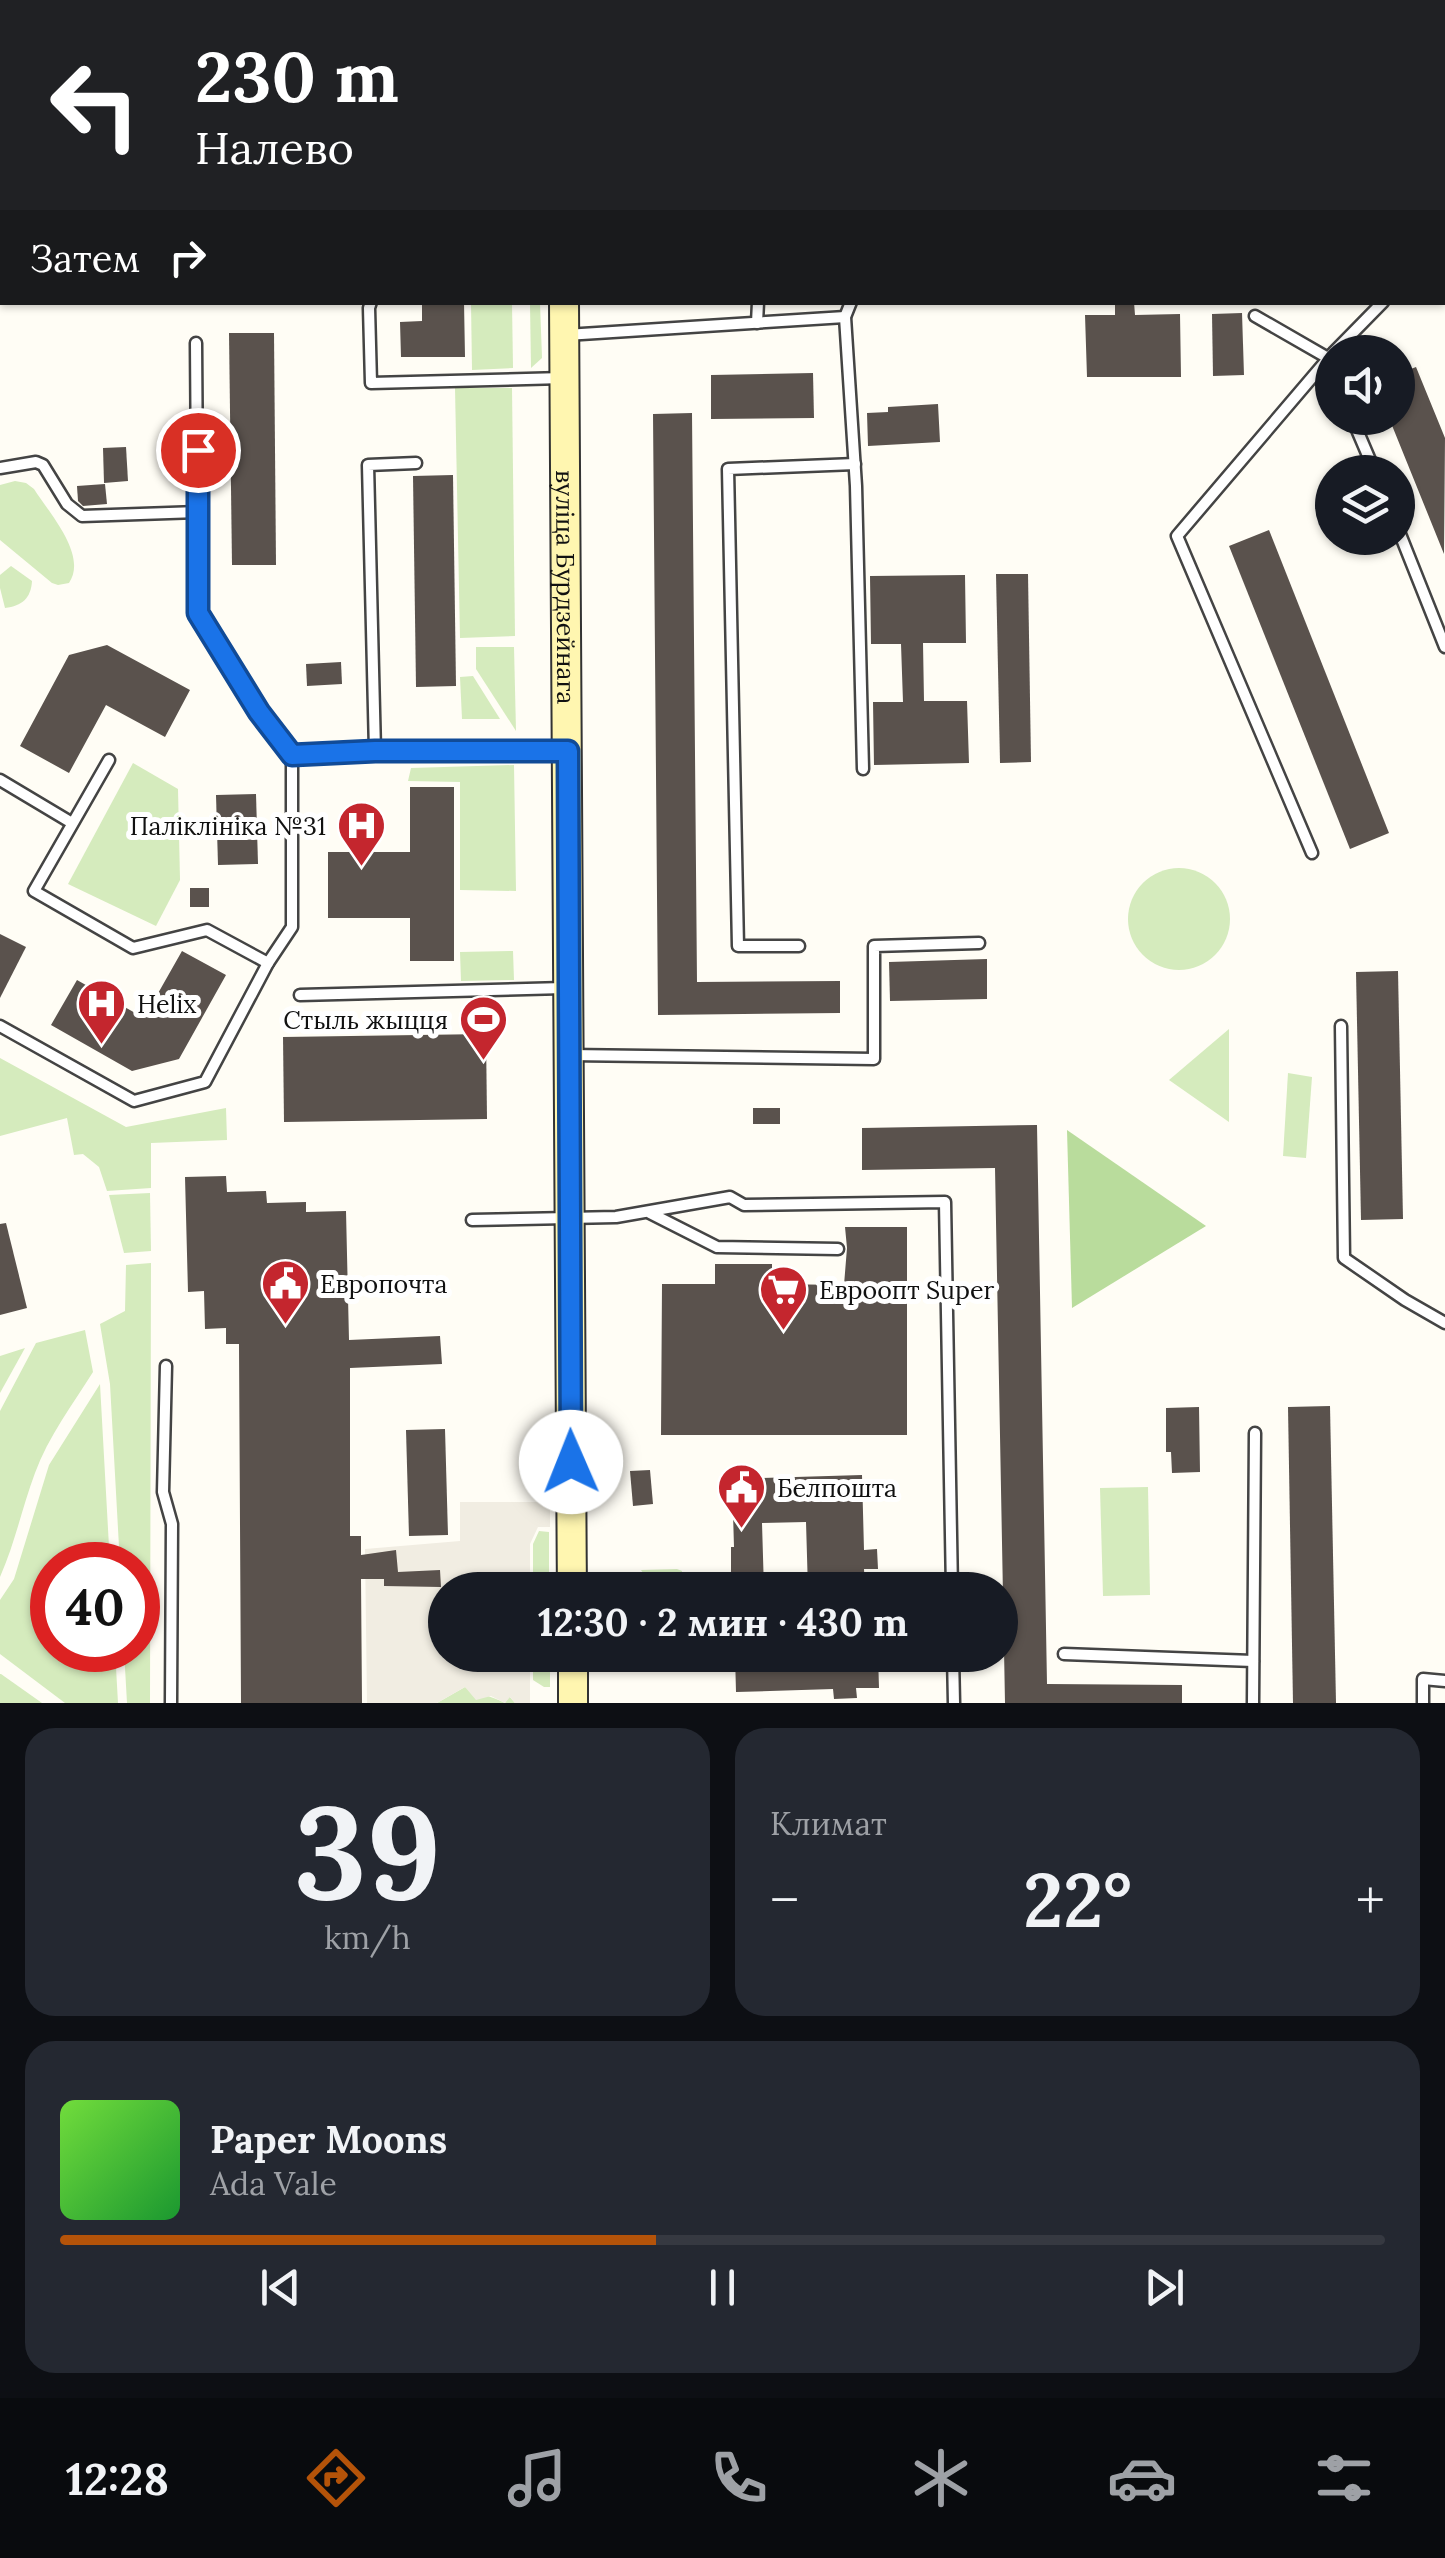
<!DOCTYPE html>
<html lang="ru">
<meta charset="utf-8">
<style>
body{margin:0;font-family:Lora,serif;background:#242831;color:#f1f3f6;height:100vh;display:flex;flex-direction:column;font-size:38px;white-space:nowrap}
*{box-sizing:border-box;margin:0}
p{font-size:32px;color:#9ea1a6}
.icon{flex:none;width:55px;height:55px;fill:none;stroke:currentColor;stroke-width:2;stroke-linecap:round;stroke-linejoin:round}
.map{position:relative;height:1703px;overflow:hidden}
.panel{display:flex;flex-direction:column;gap:25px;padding:25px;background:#0d0f14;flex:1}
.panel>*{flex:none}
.guide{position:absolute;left:0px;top:0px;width:1445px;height:305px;box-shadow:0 2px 8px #0004;background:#202124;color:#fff;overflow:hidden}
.buttons{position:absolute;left:1315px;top:335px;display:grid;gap:20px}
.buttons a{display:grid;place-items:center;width:100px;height:100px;border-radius:50%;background:#171b24;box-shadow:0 2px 8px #0004;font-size:50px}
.speed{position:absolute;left:30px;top:1542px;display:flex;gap:20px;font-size:50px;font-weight:700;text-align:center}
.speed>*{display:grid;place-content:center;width:130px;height:130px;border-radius:50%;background:#171b24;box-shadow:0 2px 8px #0004;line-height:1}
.speed .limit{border:15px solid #d22;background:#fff;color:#111}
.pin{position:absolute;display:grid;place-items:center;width:85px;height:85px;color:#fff;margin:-42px;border:5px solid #fff;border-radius:50%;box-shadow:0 2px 10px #0007}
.me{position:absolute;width:110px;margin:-55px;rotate:359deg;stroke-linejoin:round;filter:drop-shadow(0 0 8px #0008)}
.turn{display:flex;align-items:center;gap:35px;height:210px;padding:0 30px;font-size:45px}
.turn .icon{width:130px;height:130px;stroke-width:2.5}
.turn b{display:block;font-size:70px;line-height:85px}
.then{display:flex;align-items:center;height:95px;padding:0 30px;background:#0003;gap:20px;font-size:38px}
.big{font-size:75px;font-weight:700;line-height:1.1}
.panel .widget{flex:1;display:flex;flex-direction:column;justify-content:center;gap:15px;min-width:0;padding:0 35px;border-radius:30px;background:#242831}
.panel .dial{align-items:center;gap:0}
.dial b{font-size:130px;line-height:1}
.song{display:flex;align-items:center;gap:30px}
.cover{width:120px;height:120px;border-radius:15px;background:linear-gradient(135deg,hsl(100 70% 55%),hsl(130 70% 35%))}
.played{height:10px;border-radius:5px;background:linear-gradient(90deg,#b45309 45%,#363941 45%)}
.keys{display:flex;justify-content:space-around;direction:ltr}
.heat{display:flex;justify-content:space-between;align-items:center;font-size:55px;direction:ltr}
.panel .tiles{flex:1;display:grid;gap:25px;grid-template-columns:1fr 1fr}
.widget:last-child{grid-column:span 2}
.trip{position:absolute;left:428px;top:1572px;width:590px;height:100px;border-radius:50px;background:#171b24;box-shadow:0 2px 8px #0004;font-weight:700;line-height:100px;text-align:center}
.tabs{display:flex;height:160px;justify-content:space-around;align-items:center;background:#090b0e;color:#9ea1a6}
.tabs .icon{width:70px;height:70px}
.tabs .selected{color:#b45309}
.tabs b{font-size:45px;color:#f1f3f6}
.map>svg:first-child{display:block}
.green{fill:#d5ebbd}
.forest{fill:#b9dc9c}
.plaza{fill:#f1ede2}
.building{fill:#5a524d}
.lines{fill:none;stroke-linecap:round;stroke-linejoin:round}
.lane-casing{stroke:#444;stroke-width:15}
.secondary-casing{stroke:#333;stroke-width:32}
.lane{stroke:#fff;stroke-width:10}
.secondary{stroke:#fff6b0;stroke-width:28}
.route-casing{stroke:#114b97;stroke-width:25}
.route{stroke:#1a73e8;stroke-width:18}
.labels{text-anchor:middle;stroke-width:10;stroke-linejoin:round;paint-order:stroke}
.street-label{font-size:25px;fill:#111;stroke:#fff}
.poi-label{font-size:25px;fill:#111;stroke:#fff;text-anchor:start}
</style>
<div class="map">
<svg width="1445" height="1703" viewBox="0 0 1445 1703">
<rect width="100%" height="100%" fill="#fffdf5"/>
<g class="green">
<path d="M 0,0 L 154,0 L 143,2 L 2,2 L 2,34 L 0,35 Z"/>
<path d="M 471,303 L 512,303 L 513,368 L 472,370 Z"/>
<path d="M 530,303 L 540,303 L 542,358 L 531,368 Z"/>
<path d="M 455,388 L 512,388 L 515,636 L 460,638 Z"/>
<path d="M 15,481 L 26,483 L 34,489 C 49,513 88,555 69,583 L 58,585 L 52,583 L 0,540 L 0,485 Z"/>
<path d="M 11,566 L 32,581 C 31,598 22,606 5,608 L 0,588 L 0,575 Z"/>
<path d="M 476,647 L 514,647 L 516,731 L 476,669 Z"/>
<path d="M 473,676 L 500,719 L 462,719 L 460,677 Z"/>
<path d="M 133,763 L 178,789 L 180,880 L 156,926 L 68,884 Z"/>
<path d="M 514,765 L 516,891 L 460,890 L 460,782 L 408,781 L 411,768 Z"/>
<circle cx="1179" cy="919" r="51"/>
<path d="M 513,951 L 514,980 L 461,981 L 460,952 Z"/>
<path d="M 1229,1029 L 1229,1122 L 1169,1080 Z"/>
<path d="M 0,1058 L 126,1127 L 226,1108 L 227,1140 L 151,1143 L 151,1188 L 107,1191 L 99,1167 L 83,1154 L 74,1155 L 67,1118 L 0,1136 Z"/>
<path d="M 1288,1073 L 1312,1077 L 1306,1158 L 1283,1156 Z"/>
<path d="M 150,1193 L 151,1251 L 124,1253 L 109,1195 Z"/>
<path d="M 151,1263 L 150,1703 L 127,1703 L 124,1650 L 138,1650 L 138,1565 L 120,1565 L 110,1384 L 100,1324 L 125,1311 L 126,1265 Z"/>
<path d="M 85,1330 L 93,1372 C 73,1404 48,1437 35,1473 C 22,1508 15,1543 0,1577 L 0,1411 L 36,1343 Z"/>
<path d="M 25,1348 L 0,1393 L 0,1356 Z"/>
<path d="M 100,1384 L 110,1565 L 52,1565 L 52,1650 L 115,1650 L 118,1703 L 65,1703 L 0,1654 L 0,1600 L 14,1579 L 49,1465 Z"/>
<path d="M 1148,1487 L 1150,1595 L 1103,1596 L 1100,1488 Z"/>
<path d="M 539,1531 L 549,1532 L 549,1590 L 533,1590 L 533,1544 Z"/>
<path d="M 677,1569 L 682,1571 L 682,1577 L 668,1590 L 655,1590 L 641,1570 Z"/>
<path d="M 533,1655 L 550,1655 L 550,1687 L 544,1687 L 533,1680 Z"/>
<path d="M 0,1674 L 1,1674 L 42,1703 L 0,1703 Z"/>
<path d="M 465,1687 C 479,1694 491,1696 505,1703 L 509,1696 L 515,1703 L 437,1703 Z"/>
</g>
<g class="forest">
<path d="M 640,0 L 837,0 L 836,2 L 638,2 Z"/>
<path d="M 1067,1130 L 1206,1226 L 1072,1308 Z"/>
</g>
<path class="plaza" d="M 460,1502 L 550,1502 L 550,1527 L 538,1527 L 530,1544 L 530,1590 L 445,1590 L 445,1655 L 530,1655 L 530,1703 L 515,1703 L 510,1697 L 505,1703 L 491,1696 L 476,1700 L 465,1687 L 437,1703 L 367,1703 L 365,1549 L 460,1541 Z"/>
<g class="building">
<path d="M 422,302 L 464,302 L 465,357 L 401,357 L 400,322 L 422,321 Z"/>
<path d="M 1115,302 L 1134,302 L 1135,315 L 1180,314 L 1181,377 L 1087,377 L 1085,315 L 1115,315 Z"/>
<path d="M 1242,313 L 1244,375 L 1213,376 L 1212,314 Z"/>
<path d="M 229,333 L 274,333 L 276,565 L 232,565 Z"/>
<path d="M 1416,367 L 1445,438 L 1444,554 L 1389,418 L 1398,418 L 1398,374 Z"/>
<path d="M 813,373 L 814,418 L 711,419 L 711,375 Z"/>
<path d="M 938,404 L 940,442 L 868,446 L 867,413 L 888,412 L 888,407 Z"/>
<path d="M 692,413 L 697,982 L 840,981 L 840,1013 L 658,1015 L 653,414 Z"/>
<path d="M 126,447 L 128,481 L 104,483 L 103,448 Z"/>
<path d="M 453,475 L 456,686 L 416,687 L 413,476 Z"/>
<path d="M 105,484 L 107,504 L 83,506 L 78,501 L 77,486 Z"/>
<path d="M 1269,530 L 1389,833 L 1350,849 L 1229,546 Z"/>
<path d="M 996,574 L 1028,574 L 1031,762 L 1000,763 Z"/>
<path d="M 965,575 L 966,643 L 923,643 L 924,701 L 967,701 L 969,763 L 874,765 L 873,702 L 903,702 L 901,644 L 871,644 L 870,576 Z"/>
<path d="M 107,645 L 190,690 L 165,737 L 106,705 L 69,773 L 20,746 L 69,655 Z"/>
<path d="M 341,662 L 342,684 L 307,686 L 306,664 Z"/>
<path d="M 410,787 L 454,787 L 454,961 L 410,961 L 410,918 L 328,918 L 328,852 L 410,852 Z"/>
<path d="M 256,794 L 258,864 L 218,865 L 216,795 Z"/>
<rect x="190" y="888" width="19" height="19"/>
<path d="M 0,934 L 26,947 L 0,998 Z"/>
<path d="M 182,951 L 226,975 L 179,1059 L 132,1071 L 51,1025 L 77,980 L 144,1018 Z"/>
<path d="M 987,959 L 987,999 L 890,1001 L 889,962 Z"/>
<path d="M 1398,971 L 1403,1219 L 1361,1220 L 1356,972 Z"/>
<path d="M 486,1034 L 487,1119 L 284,1122 L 283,1037 Z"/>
<rect x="753" y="1108" width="27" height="16"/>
<path d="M 1037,1125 L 1047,1684 L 1182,1685 L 1182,1703 L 1005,1703 L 995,1168 L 862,1170 L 862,1128 Z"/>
<path d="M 226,1176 L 227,1192 L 266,1191 L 267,1203 L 306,1202 L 306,1212 L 346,1211 L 349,1340 L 440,1336 L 442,1364 L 350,1368 L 350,1536 L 361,1536 L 361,1555 L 396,1550 L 398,1572 L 440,1570 L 441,1587 L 384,1586 L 384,1579 L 361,1579 L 362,1703 L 241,1703 L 239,1344 L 226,1344 L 226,1328 L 205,1329 L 204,1291 L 188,1292 L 185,1177 Z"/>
<path d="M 6,1223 L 27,1308 L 0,1315 L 0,1224 Z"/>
<path d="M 845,1227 L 907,1227 L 907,1435 L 661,1435 L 662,1284 L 715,1284 L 715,1264 L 772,1264 L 772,1284 L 844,1285 L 847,1248 Z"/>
<path d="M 1330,1406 L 1336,1703 L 1293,1703 L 1288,1407 Z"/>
<path d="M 1199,1407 L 1200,1472 L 1172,1473 L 1171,1452 L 1166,1452 L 1166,1408 Z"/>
<path d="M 445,1429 L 448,1535 L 409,1536 L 406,1430 Z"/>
<path d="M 650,1470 L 653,1504 L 633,1506 L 630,1471 Z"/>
<path d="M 862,1475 L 864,1550 L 877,1549 L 878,1569 L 864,1569 L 865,1590 L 808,1590 L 806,1522 L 762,1523 L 764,1590 L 735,1590 L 734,1578 L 731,1578 L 731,1547 L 734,1547 L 732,1479 Z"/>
<path d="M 735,1655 L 878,1655 L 879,1688 L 856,1688 L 857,1698 L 834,1699 L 833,1689 L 736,1692 Z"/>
</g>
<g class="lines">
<defs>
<g id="lane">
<path d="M 987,0 L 987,2"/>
<path d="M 844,2 L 845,0"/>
<path d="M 1442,242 L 1445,239"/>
<path d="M 371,302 L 369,308 L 371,383 L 563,378"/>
<path d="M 851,302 L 845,317 L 856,486 L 863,769"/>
<path d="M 1255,316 L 1328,358 L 1332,369"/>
<path d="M 757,323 L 758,302"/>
<path d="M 566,335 L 845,317"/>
<path d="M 1334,352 L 1383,302"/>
<path d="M 1352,418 L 1375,472"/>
<path d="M 0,468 L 36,462 L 43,465 L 67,504 L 82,516 L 198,512"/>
<path d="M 1398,529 L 1445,647"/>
<path d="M 375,751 L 368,465 L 416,463"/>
<path d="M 292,755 L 375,751 L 567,751"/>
<path d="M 109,760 L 34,891 L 133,948 L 207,930 L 268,963"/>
<path d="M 0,780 L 72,823"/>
<path d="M 1312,853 L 1177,536 L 1332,354"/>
<path d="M 799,946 L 738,946 L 728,469 L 855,464"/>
<path d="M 300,995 L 564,988"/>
<path d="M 0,1026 L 134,1101 L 205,1082 L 268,963 L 292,927 L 292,755 L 259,712 L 198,613 L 196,343"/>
<path d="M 1341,1026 L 1344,1258 L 1405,1300 L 1445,1323"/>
<path d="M 569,1055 L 874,1059 L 874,946 L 979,943"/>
<path d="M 650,1213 L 717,1247 L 838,1249"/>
<path d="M 472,1220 L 616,1217 L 730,1197 L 744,1205 L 945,1202 L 952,1590"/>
<path d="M 166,1366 L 163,1492 L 172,1524 L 171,1703"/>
<path d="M 1064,1654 L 1253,1661"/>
<path d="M 953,1655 L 954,1703"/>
<path d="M 1253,1703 L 1255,1433"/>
<path d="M 1423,1703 L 1423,1679 L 1445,1681"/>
</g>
<g id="secondary">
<path d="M 560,0 L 560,2"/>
<path d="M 251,2 L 262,0"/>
<path d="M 0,57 L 2,56"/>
<path id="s1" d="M 564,302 C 567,732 568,1161 572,1590"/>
<path d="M 573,1655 L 573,1703"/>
</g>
</defs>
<use href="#lane" class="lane-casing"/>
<use href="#secondary" class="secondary-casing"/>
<use href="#lane" class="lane"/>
<use href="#secondary" class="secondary"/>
</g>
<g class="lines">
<defs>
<path id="route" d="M 198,450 L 198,613 L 259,712 L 292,755 L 375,751 L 568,751 L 571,1462"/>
</defs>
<use href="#route" class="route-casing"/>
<use href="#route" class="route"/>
</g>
<defs>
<symbol id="hospital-pin" viewBox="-11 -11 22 30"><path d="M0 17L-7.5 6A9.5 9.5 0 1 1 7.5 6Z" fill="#c4262e" stroke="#fff"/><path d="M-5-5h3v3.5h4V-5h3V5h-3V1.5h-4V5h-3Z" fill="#fff"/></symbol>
<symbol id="stadium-pin" viewBox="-11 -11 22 30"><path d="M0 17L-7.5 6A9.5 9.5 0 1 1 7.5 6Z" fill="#c4262e" stroke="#fff"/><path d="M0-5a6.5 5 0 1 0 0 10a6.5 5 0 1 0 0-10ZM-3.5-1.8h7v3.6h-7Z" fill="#fff"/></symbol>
<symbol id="civic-pin" viewBox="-11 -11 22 30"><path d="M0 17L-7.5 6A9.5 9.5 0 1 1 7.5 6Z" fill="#c4262e" stroke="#fff"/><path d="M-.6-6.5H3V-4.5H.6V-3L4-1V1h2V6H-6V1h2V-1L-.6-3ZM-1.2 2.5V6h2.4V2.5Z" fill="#fff"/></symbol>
<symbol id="supermarket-pin" viewBox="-11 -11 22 30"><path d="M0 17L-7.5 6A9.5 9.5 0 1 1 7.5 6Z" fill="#c4262e" stroke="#fff"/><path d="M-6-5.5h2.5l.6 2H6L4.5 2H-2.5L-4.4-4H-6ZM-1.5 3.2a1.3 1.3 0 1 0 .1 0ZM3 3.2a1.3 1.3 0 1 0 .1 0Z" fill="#fff"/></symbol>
</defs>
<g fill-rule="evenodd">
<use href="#hospital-pin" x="334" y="798" width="55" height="75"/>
<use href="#hospital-pin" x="74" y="976" width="55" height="75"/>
<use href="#stadium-pin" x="456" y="992" width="55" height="75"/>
<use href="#civic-pin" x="258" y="1256" width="55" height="75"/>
<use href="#supermarket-pin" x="756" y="1262" width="55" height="75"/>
<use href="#civic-pin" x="714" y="1460" width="55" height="75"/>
</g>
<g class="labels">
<g class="street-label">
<text dy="9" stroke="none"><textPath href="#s1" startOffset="285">вуліца Бурдзейнага</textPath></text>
</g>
<g class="poi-label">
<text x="326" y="835" text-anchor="end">Паліклініка №31</text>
<text x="137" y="1013">Helix</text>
<text x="448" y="1029" text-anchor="end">Стыль жыцця</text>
<text x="320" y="1293">Европочта</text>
<text x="819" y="1299">Евроопт Super</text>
<text x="777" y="1497">Белпошта</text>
</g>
</g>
</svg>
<div class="buttons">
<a><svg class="icon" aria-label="sound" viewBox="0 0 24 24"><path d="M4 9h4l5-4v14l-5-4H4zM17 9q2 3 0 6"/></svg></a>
<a><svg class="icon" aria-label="layers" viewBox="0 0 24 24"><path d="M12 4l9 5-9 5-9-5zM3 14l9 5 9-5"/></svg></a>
</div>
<div class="speed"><div class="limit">40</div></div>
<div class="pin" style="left:198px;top:450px;background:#d93025"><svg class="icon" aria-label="arrive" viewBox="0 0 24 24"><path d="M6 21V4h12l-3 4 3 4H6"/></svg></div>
<svg class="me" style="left:571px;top:1462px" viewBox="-20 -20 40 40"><circle r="19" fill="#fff"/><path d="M0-13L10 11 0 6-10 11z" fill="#1a73e8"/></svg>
<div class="trip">12:30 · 2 мин · 430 m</div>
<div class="guide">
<div class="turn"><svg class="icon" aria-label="left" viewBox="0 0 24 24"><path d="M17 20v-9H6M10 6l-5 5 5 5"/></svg><div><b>230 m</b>Налево</div></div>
<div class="then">Затем<svg class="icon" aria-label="right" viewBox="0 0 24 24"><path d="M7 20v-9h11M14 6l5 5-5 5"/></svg></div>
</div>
</div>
<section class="panel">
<div class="tiles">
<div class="widget dial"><b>39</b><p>km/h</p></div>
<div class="widget"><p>Климат</p>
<div class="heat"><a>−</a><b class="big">22°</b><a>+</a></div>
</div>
<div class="widget">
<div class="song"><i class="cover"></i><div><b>Paper Moons</b><p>Ada Vale</p></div></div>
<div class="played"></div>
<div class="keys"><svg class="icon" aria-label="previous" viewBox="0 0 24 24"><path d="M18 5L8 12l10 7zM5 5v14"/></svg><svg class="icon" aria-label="pause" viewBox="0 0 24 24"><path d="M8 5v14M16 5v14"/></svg><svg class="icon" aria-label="next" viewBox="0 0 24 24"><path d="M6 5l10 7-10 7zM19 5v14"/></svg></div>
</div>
</div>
</section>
<nav class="tabs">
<b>12:28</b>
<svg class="icon selected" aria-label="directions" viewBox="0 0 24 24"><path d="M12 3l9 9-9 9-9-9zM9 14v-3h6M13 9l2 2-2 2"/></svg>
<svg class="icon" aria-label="music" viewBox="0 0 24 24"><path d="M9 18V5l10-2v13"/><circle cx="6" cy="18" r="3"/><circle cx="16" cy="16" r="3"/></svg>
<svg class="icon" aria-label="phone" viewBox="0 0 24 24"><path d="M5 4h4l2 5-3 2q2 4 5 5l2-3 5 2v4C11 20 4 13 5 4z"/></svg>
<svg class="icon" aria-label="climate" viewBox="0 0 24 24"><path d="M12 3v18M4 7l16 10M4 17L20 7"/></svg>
<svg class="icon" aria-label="car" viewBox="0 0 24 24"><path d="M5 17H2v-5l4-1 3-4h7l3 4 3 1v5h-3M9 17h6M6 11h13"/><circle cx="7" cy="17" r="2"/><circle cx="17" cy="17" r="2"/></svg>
<svg class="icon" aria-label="filters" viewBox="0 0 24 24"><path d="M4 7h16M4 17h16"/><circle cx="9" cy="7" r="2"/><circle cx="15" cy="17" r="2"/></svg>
</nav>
